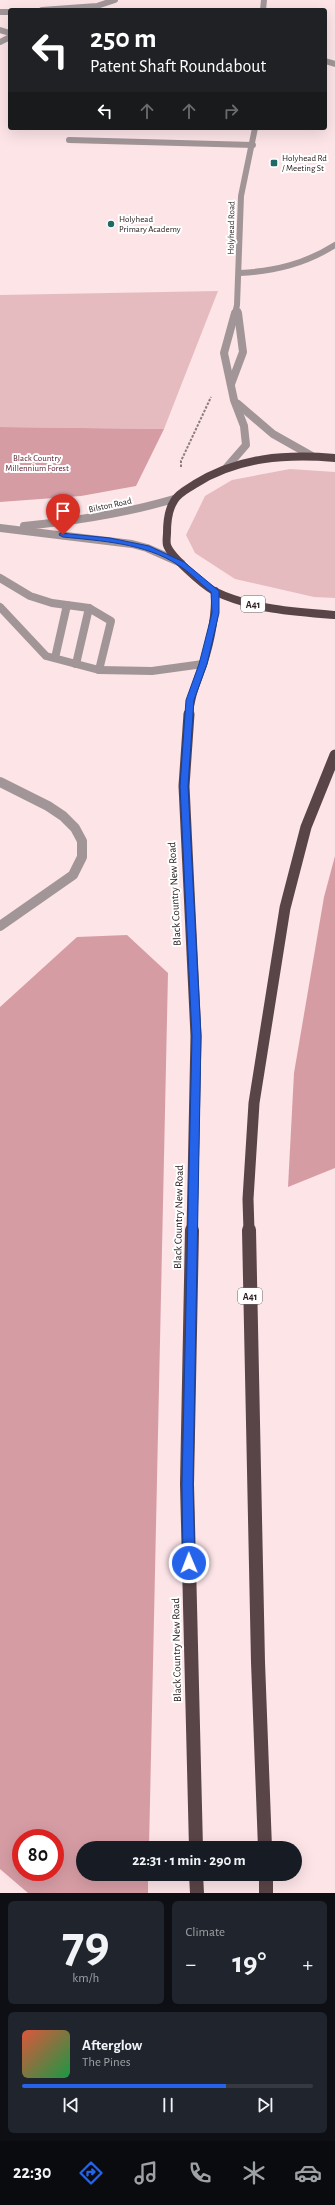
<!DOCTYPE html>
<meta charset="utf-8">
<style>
body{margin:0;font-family:"Alegreya Sans",sans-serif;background:#20242c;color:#f1f3f6;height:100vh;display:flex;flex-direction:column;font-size:15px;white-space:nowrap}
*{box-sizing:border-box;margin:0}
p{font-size:13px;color:#9ea1a6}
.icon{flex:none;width:22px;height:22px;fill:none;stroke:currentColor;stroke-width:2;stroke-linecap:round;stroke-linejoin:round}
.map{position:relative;height:1893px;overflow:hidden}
.panel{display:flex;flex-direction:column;gap:8px;padding:8px;background:#0d0f14;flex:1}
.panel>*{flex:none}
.banner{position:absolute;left:8px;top:8px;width:319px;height:122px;border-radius:4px;box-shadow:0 4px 16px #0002;background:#202124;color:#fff;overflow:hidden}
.speed{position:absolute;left:12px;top:1829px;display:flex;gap:8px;font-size:20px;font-weight:700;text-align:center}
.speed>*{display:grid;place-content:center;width:52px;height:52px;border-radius:50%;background:#171b24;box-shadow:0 4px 16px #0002;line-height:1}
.speed .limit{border:6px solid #d22;background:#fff;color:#111}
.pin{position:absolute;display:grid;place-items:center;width:34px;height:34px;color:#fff;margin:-41px -17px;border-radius:50% 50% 50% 0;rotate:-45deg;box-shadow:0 0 4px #0007}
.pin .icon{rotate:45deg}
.me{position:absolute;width:44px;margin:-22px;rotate:359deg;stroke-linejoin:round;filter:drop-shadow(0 0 3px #0008)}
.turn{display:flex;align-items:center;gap:14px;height:84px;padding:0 16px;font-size:18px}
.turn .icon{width:52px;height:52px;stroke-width:2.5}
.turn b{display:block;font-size:28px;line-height:34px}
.lanes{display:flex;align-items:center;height:38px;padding:0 16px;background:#0003;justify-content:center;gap:20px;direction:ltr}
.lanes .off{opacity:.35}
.big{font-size:30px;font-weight:600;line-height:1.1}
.panel .card{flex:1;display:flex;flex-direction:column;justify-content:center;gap:6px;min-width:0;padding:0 14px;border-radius:6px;background:#20242c}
.panel .dial{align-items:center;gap:0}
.dial b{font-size:52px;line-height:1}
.song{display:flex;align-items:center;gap:12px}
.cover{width:48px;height:48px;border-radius:6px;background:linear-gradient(135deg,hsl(10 70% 55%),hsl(140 70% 35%))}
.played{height:4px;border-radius:2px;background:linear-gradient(90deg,#2563eb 70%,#363941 70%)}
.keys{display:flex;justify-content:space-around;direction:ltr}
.heat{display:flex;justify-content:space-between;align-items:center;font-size:22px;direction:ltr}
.panel .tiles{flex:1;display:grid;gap:8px;grid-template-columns:1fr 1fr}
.card:last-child{grid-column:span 2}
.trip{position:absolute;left:76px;top:1841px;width:226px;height:40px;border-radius:20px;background:#171b24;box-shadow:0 4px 16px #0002;font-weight:600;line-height:40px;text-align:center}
.tabs{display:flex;height:64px;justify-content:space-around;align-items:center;background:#090b0e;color:#9ea1a6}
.tabs .icon{width:28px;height:28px}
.tabs .on{color:#2563eb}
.tabs b{font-size:18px;color:#f1f3f6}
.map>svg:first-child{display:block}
.green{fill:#e6bbc0}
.forest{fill:#d69ca4;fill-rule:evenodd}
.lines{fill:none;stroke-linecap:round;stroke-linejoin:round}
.path{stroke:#8c7c7d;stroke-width:2;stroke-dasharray:2.5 1.5;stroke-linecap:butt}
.service-far2{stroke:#a19597;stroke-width:6}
.service-far1{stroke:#a19597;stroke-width:8}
.service{stroke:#a19597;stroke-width:10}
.minor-far1{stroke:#a19597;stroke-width:6}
.minor{stroke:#a19597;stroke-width:8}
.tertiary-far1{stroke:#a19597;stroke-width:6}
.tertiary{stroke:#a19597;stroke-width:8}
.trunk-far2{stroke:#594447;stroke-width:8}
.trunk-far1{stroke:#594447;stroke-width:11}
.trunk{stroke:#594447;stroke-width:14}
.route{fill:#2563eb;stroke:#184099}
.poi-dot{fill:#1f6a66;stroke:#fff;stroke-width:1.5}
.labels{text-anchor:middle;stroke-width:4;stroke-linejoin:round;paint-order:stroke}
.far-poi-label{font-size:9px;fill:#2b2122;stroke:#fff;text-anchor:start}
.far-street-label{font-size:9px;fill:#2b2122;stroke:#fff}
.far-park-label{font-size:9px;fill:#5f1a2b;stroke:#fff}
.shield{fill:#fff;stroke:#6b6464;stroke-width:1}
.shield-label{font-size:10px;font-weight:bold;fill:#2b2122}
.street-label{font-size:11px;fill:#2b2122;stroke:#fff}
</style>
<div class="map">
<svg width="335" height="1893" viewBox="0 0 335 1893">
<rect width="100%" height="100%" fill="#fce4e7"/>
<g class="green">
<path d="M 218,291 L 164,429 L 0,427 L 0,295 Z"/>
<path d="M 290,469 L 335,472 L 335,598 L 314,597 L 235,579 L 195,553 L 186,535 L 205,496 L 232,480 Z"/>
</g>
<g class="forest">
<path d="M 0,427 L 164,429 L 136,486 L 81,496 L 0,502 Z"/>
<path d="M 335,856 L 335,1168 L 288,1187 L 294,1073 L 324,897 Z"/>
<path d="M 127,935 L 168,973 L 149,1848 L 83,1848 L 83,1874 L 148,1874 L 148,1893 L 28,1893 L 0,1869 L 0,1007 L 77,937 ZM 21,1838 L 55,1838 L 55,1872 L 21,1872 Z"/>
</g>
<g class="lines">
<path class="path" d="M 181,467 L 181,461 L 211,397"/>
<g class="service-far2">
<path d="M 0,30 L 10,33"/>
<path d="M 0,42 L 10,37"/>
<path d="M 69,140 L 253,145"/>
</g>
<g class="service-far1">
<path d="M 0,578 L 30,596 L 52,603 L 89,608 L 111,621 L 99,670"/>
<path d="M 0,607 L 46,656 L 99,670 L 152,671 L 203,664"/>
<path d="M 55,658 L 67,605"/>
<path d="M 76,664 L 89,608"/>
</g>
<path class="service" d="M 0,782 L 48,806 L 63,816 L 75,828 L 82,841 L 82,857 L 73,875 L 0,926"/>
<g class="minor-far1">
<path d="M 42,10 L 97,6 L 115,0"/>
<path d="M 0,12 L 10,12"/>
<path d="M 325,61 L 335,64"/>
<path d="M 240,273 C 275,271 305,264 335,245"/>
</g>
<g class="minor">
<path d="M 24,526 C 76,521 123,514 174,499"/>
<path d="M 0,528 L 132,544 L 147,548 L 181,563"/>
</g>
<g class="tertiary-far1">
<path d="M 263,10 L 264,0"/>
<path d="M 238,311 L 238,314"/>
<path d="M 235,314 L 237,305 L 241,196 L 255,128"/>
</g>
<g class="tertiary">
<path d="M 231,384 L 243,352 L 238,313"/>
<path d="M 238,404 L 273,434 L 312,456"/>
<path d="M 226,468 L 246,445 L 244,426 L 234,400 L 224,353 L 235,313"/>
</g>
<g class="trunk-far2">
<path d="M 335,458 C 286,454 238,457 195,484 C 188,489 178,493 174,501 C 168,510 167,522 167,533 C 167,536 166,541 167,545 C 170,556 203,585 214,591 C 251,609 294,612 335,615"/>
<path d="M 189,715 C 190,697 197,682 203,665 C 211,640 216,617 215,591"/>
</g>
<g class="trunk-far1">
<path d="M 189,714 L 184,786 L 196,1036 L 192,1231"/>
<path d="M 249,1231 L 248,1199 L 254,1103 L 285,908 L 306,827 L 335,755"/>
</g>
<g class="trunk">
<path d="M 192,1230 L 187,1484 L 196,1848"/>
<path d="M 249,1230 L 258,1662 L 265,1848"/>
<path d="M 196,1874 L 197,1893"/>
<path d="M 266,1874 L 266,1893"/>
</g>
</g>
<path class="route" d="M 60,533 L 110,538 L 149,546 L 184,562 L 219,591 L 219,613 L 207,664 L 194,700 L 188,786 L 201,1036 L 193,1484 L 195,1563 L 193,1567 L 189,1569 L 185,1567 L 183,1563 L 182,1484 L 192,1036 L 180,786 L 186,700 L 199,664 L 212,613 L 211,592 C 200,584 189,571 178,565 C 145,543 101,541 63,537 L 59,535 Z"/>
<g class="poi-dot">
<rect x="270" y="159" width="8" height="8" rx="2"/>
<circle cx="111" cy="224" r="4"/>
</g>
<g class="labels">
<g class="far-poi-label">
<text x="282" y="161">Holyhead Rd<tspan x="282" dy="10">/ Meeting St</tspan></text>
<text x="119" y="222">Holyhead<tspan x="119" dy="10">Primary Academy</tspan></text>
</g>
<g class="far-street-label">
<text transform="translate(231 228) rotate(-89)" y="3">Holyhead Road</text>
<text transform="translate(110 505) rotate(-12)" y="3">Bilston Road</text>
</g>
<g class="far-park-label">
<text x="37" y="461">Black Country<tspan x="37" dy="10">Millennium Forest</tspan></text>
</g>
<g class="shield">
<rect x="241" y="596" width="24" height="16" rx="3"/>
<rect x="238" y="1288" width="24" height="16" rx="3"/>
</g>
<g class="shield-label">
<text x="253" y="608">A41</text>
<text x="250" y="1300">A41</text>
</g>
<g class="street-label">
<text transform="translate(174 894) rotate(-93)" y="4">Black Country New Road</text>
<text transform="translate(178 1217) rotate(-89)" y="4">Black Country New Road</text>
<text transform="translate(176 1650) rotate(-91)" y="4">Black Country New Road</text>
</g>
</g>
</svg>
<div class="speed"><div class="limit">80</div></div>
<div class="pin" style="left:63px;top:535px;background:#d93025"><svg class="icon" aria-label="arrive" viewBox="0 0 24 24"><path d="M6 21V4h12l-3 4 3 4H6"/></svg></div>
<svg class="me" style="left:189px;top:1563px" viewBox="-20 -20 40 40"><circle r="17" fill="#2563eb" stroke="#fff" stroke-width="3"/><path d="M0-11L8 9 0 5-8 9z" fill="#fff"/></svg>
<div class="trip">22:31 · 1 min · 290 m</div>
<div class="banner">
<div class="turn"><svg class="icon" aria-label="left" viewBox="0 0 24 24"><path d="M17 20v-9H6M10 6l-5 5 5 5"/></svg><div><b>250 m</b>Patent Shaft Roundabout</div></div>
<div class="lanes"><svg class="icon" aria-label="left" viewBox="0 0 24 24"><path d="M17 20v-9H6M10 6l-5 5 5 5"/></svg><svg class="icon off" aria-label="ahead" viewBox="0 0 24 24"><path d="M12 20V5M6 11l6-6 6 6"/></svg><svg class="icon off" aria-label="ahead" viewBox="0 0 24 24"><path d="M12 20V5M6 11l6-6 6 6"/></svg><svg class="icon off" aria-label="right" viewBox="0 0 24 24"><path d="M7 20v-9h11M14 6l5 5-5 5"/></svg></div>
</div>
</div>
<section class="panel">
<div class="tiles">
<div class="card dial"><b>79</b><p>km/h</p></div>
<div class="card"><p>Climate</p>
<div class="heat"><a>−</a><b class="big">19°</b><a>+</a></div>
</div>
<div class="card">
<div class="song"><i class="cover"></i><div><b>Afterglow</b><p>The Pines</p></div></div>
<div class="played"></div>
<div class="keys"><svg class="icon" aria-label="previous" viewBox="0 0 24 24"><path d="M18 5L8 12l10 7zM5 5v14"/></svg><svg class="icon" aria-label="pause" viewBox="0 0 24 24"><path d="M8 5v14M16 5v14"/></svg><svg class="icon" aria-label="next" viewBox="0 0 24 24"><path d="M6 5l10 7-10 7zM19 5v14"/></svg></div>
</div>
</div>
</section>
<nav class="tabs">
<b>22:30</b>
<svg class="icon on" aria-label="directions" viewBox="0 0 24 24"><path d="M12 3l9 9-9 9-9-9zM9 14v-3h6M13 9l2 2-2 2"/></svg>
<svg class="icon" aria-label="music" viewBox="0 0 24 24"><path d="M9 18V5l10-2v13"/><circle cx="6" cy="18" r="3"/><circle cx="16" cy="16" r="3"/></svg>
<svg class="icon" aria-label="phone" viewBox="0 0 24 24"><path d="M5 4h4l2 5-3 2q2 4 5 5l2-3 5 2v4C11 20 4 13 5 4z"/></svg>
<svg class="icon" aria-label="climate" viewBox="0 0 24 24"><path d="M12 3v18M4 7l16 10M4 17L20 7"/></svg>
<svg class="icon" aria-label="car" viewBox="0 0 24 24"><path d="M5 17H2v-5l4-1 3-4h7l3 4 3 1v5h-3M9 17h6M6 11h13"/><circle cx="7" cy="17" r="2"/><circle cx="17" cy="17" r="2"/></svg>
</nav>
